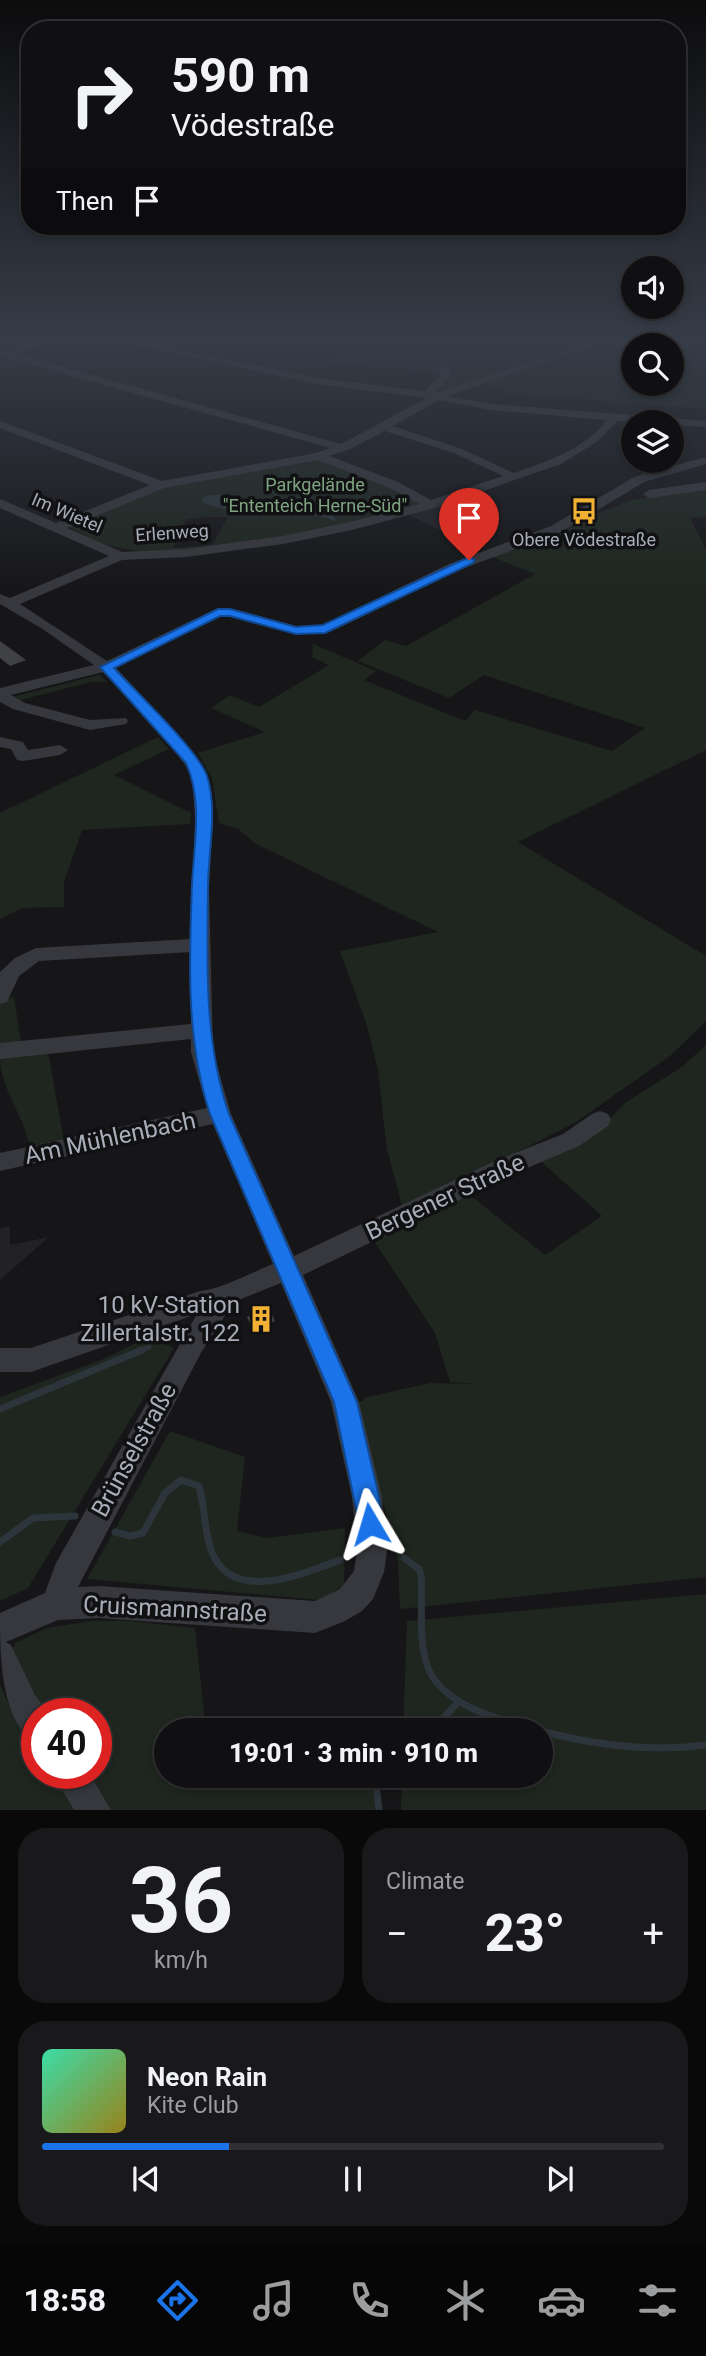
<!DOCTYPE html>
<meta charset="utf-8">
<style>
body{margin:0;font-family:Roboto,sans-serif;background:#19191b;color:#f1f3f6;height:100vh;display:flex;flex-direction:column;font-size:26px;white-space:nowrap}
*{box-sizing:border-box;margin:0}
p{font-size:23px;color:#9c9d9f}
.icon{flex:none;width:38px;height:38px;fill:none;stroke:currentColor;stroke-width:2;stroke-linecap:round;stroke-linejoin:round}
.map{position:relative;height:1810px;overflow:hidden}
.side{display:flex;flex-direction:column;gap:18px;padding:18px;background:#09090a;flex:1}
.side>*{flex:none}
.banner{position:absolute;left:21px;top:21px;width:665px;height:214px;border-radius:28px;box-shadow:0 4px 10px #0003,0 0 0 2px #303032;background:#101012;color:#f1f3f6;overflow:hidden}
.controls{position:absolute;left:621px;top:256px;display:grid;gap:14px}
.controls a{display:grid;place-items:center;width:63px;height:63px;border-radius:50%;background:#101012;box-shadow:0 4px 10px #0003,0 0 0 2px #303032;font-size:35px}
.speed{position:absolute;left:21px;top:1698px;display:flex;gap:14px;font-size:35px;font-weight:700;text-align:center}
.speed>*{display:grid;place-content:center;width:91px;height:91px;border-radius:50%;background:#101012;box-shadow:0 4px 10px #0003,0 0 0 2px #303032;line-height:1}
.speed .limit{border:10px solid #d22;background:#fff;color:#111}
.pin{position:absolute;display:grid;place-items:center;width:60px;height:60px;color:#fff;margin:-72px -30px;border-radius:50% 50% 50% 0;rotate:-45deg;box-shadow:0 0 7px #0007}
.pin .icon{rotate:45deg}
.me{position:absolute;width:77px;margin:-38px;rotate:353deg;stroke-linejoin:round;filter:drop-shadow(0 0 5px #0008)}
.turn{display:flex;align-items:center;gap:24px;height:147px;padding:0 35px;font-size:32px}
.turn .icon{width:91px;height:91px;stroke-width:2.5}
.turn b{display:block;font-size:49px;line-height:60px}
.then{display:flex;align-items:center;height:66px;padding:0 35px;background:#0003;gap:14px;font-size:26px}
.big{font-size:52px;font-weight:800;line-height:1.1}
.side .widget{flex:1;display:flex;flex-direction:column;justify-content:center;gap:10px;min-width:0;padding:0 24px;border-radius:28px;background:#19191b}
.side .dial{align-items:center;gap:0}
.dial b{font-size:91px;line-height:1}
.song{display:flex;align-items:center;gap:21px}
.cover{width:84px;height:84px;border-radius:10px;background:linear-gradient(135deg,hsl(160 70% 55%),hsl(50 70% 35%))}
.played{height:7px;border-radius:4px;background:linear-gradient(90deg,#1a73e8 30%,#303032 30%)}
.keys{display:flex;justify-content:space-around;direction:ltr}
.heat{display:flex;justify-content:space-between;align-items:center;font-size:38px;direction:ltr}
.side .tiles{flex:1;display:grid;gap:18px;grid-template-columns:1fr 1fr}
.widget:last-child{grid-column:span 2}
.trip{position:absolute;left:154px;top:1718px;width:399px;height:70px;border-radius:35px;background:#101012;box-shadow:0 4px 10px #0003,0 0 0 2px #303032;font-weight:800;line-height:70px;text-align:center}
.tabs{display:flex;height:112px;justify-content:space-around;align-items:center;background:#060607;color:#9c9d9f}
.tabs .icon{width:49px;height:49px}
.tabs .active{color:#1a73e8}
.tabs b{font-size:32px;color:#f1f3f6}
.map>svg:first-child{display:block}
.built{fill:#222225}
.green{fill:#1e261f;fill-rule:evenodd}
.water{fill:#2c353c}
.lines{fill:none;stroke-linecap:round;stroke-linejoin:round}
.stream-far2{stroke:#2c353c;stroke-width:3.5}
.stream-far1{stroke:#2c353c;stroke-width:5}
.stream{stroke:#2c353c;stroke-width:7}
.building{fill:#404145}
.minor{fill:#37383d;fill-rule:evenodd}
.route{fill:#1a73e8;stroke:#114b97;stroke-width:2}
.labels{text-anchor:middle;stroke-width:7;stroke-linejoin:round;paint-order:stroke}
.far-park-label{font-size:18px;fill:#7fa381;stroke:#111113}
.far-street-label{font-size:18px;fill:#a8adb8;stroke:#111113}
.far-poi-label{font-size:18px;fill:#a8adb8;stroke:#111113}
.near-street-label{font-size:24px;fill:#a8adb8;stroke:#111113}
.near-poi-label{font-size:24px;fill:#a8adb8;stroke:#111113;text-anchor:end}
</style>
<div class="map">
<svg width="706" height="1810" viewBox="0 0 706 1810">
<rect width="100%" height="100%" fill="#161618"/>
<g class="built">
<path d="M 356,342 L 481,342 L 436,373 L 324,361 Z"/>
<path d="M 457,500 L 490,517 L 447,534 L 408,514 Z"/>
<path d="M 10,1226 L 10,1245 L 49,1237 L 0,1280 L 0,1228 Z"/>
</g>
<g class="green">
<path d="M 481,342 L 595,342 L 449,389 L 437,388 L 449,368 L 475,351 L 474,349 Z"/>
<path d="M 604,342 L 706,342 L 706,409 L 500,393 L 503,389 L 479,383 ZM 634,345 L 672,345 L 672,383 L 634,383 Z"/>
<path d="M 315,459 L 382,483 L 419,504 L 329,529 L 230,546 L 141,552 L 102,544 L 70,528 L 70,524 L 148,492 L 185,482 ZM 207,517 L 228,517 L 212,545 L 173,548 L 186,519 Z"/>
<path d="M 706,489 L 706,517 L 690,518 L 706,549 L 706,750 L 518,842 L 706,956 L 706,1021 L 670,1056 L 576,1122 L 485,1169 L 402,1206 L 387,1149 L 378,1071 L 366,1023 L 340,951 L 438,932 L 256,844 L 238,829 L 219,823 L 212,778 L 198,753 L 265,732 L 211,708 L 230,695 L 259,707 L 329,665 L 312,657 L 313,644 L 376,671 L 364,680 L 465,721 L 475,710 L 612,751 L 645,728 L 484,675 L 449,698 L 358,661 L 385,640 L 406,646 L 535,574 L 490,556 L 556,535 L 589,517 L 631,500 Z"/>
<path d="M 99,675 L 108,682 L 91,682 L 17,701 L 12,697 Z"/>
<path d="M 158,737 L 169,749 L 114,775 L 191,813 L 190,824 L 82,830 L 64,882 L 64,907 L 22,908 L 0,919 L 0,813 Z"/>
<path d="M 14,997 L 21,1043 L 0,1046 L 0,999 Z"/>
<path d="M 706,1045 L 706,1577 L 400,1609 L 398,1561 L 357,1402 L 363,1401 L 363,1398 L 430,1383 L 478,1384 L 450,1382 L 435,1333 L 372,1238 L 466,1192 L 545,1255 L 602,1216 L 537,1158 L 606,1123 L 625,1103 L 683,1066 Z"/>
<path d="M 48,1051 L 64,1142 L 30,1149 C 25,1116 0,1090 0,1056 Z"/>
<path d="M 161,1331 L 165,1343 L 174,1348 L 28,1588 L 0,1601 L 0,1397 L 101,1360 Z"/>
<path d="M 170,1431 L 245,1457 L 237,1531 L 267,1538 L 345,1528 L 344,1586 L 319,1600 L 87,1579 Z"/>
<path d="M 706,1594 L 706,1810 L 401,1810 L 402,1776 L 541,1776 L 541,1731 L 403,1731 L 407,1621 Z"/>
<path d="M 91,1621 L 129,1621 L 195,1628 L 206,1731 L 166,1731 L 166,1776 L 378,1776 L 381,1810 L 105,1810 L 81,1773 L 96,1773 L 96,1713 L 40,1713 L 11,1654 L 15,1643 L 47,1628 Z"/>
<path d="M 0,1684 L 15,1719 L 37,1746 L 37,1773 L 58,1773 L 86,1810 L 0,1810 Z"/>
</g>
<path class="water" d="M 222,494 L 272,505 L 277,514 C 265,517 210,509 201,501 L 205,496 Z"/>
<g class="lines">
<path class="stream-far2" d="M 277,510 L 304,508 C 318,518 323,512 334,519"/>
<path class="stream-far1" d="M 138,1352 L 149,1347"/>
<g class="stream">
<path d="M 0,1409 L 142,1350"/>
<path d="M 115,1532 L 130,1536 L 143,1533 L 165,1493 L 181,1480 L 199,1486 C 205,1507 204,1529 211,1550 C 231,1605 302,1574 340,1560"/>
<path d="M 0,1542 L 33,1518 L 75,1516"/>
<path d="M 404,1558 L 419,1569 L 421,1574 C 423,1603 418,1637 427,1665 C 441,1707 503,1720 540,1731"/>
<path d="M 432,1731 L 459,1701"/>
<path d="M 541,1731 C 594,1745 651,1752 706,1745"/>
<path d="M 375,1776 L 379,1810"/>
</g>
</g>
<g class="building">
<path d="M 0,641 L 26,660 L 10,666 L 0,658 Z"/>
<path d="M 269,1308 L 275,1321 L 253,1330 L 247,1317 Z"/>
</g>
<g class="lines">
<g class="minor">
<path d="M 31,342 L 46,342 L 17,354 L 341,444 L 427,398 L 317,384 L 122,342 L 142,342 L 317,378 L 424,391 L 440,376 L 438,373 L 442,366 L 450,366 L 450,377 L 435,393 L 590,342 L 605,342 L 448,396 L 491,404 L 706,421 L 706,427 L 672,425 L 672,422 L 617,421 L 598,441 L 561,464 L 434,508 L 352,530 L 283,544 L 186,557 L 122,560 L 20,604 L 107,661 L 218,608 L 234,609 L 296,626 L 322,625 L 449,564 L 551,526 L 636,476 L 706,457 L 706,464 L 644,482 L 561,532 L 459,570 L 330,632 L 296,634 L 233,617 L 220,616 L 116,668 L 178,734 L 205,770 L 211,787 L 213,819 L 209,887 L 213,1052 L 231,1114 L 294,1256 L 497,1160 L 563,1134 L 592,1114 L 600,1111 L 608,1114 L 611,1120 L 608,1126 L 579,1146 L 513,1174 L 303,1275 L 359,1402 L 382,1497 L 387,1551 L 384,1572 L 373,1599 L 362,1611 L 345,1621 L 315,1633 L 99,1618 L 58,1620 L 6,1642 L 11,1645 L 35,1695 L 48,1713 L 37,1713 L 37,1743 C 0,1723 0,1654 0,1613 L 45,1593 L 56,1563 L 197,1314 L 31,1372 L 0,1372 L 0,1348 L 31,1348 L 200,1291 C 222,1289 250,1273 273,1264 L 213,1124 L 0,1171 L 0,1153 L 207,1108 L 191,1052 L 191,1039 L 0,1059 L 0,1043 L 191,1024 L 191,952 L 39,961 L 19,976 L 7,1002 L 0,1004 L 0,972 L 15,958 L 36,948 L 191,939 L 195,819 L 193,787 L 189,770 L 166,740 L 103,672 L 11,695 L 25,703 L 90,720 L 126,718 L 128,721 L 126,724 L 90,730 L 13,709 L 0,702 L 0,688 L 94,665 L 41,628 L 0,604 L 0,594 L 10,598 L 109,556 L 0,508 L 0,499 L 56,523 L 150,485 L 0,428 L 0,421 L 162,481 L 316,453 L 330,448 L 0,356 L 0,349 L 7,351 ZM 439,400 L 491,410 L 606,420 C 590,447 543,463 514,473 L 462,449 L 393,426 ZM 385,431 L 454,453 L 503,476 L 431,500 L 398,482 L 329,456 L 348,450 ZM 318,460 L 390,488 L 419,504 L 350,522 L 283,536 L 186,549 L 122,552 L 67,528 L 164,488 ZM 281,1283 L 331,1402 L 352,1497 L 357,1551 L 354,1571 L 340,1589 L 315,1601 L 99,1586 L 78,1587 L 202,1351 L 230,1308 L 241,1299 Z"/>
<path d="M 706,482 L 706,490 L 649,498 L 643,494 L 649,490 Z"/>
<path d="M 0,737 L 23,742 L 28,750 L 60,745 L 68,750 L 60,755 L 23,761 L 17,760 L 11,749 L 0,747 Z"/>
<path d="M 52,1773 L 89,1773 L 111,1810 L 74,1810 Z"/>
</g>
</g>
<linearGradient id="sky" x2="0" y2="1"><stop stop-color="#0c0c0d"/><stop offset="0.57" stop-color="#363c48"/><stop offset="1" stop-color="#363c48" stop-opacity="0"/></linearGradient>
<rect width="706" height="595" fill="url(#sky)"/>
<path class="route" d="M 469,557 L 475,560 L 473,563 L 325,633 L 296,634 L 230,616 L 220,616 L 114,668 C 135,691 198,750 207,776 C 218,811 208,852 208,888 C 207,964 204,1042 229,1114 L 357,1402 L 379,1497 L 382,1524 L 378,1533 L 370,1536 L 361,1533 L 334,1402 L 210,1114 C 186,1041 189,961 192,885 C 194,845 203,800 186,763 L 100,667 L 218,609 L 230,609 L 296,627 L 323,625 Z"/>
<defs>
<symbol id="bus-bare" viewBox="-9 -9 18 18"><path d="M-5-6H5V4H4V6H2V4H-2V6H-4V4H-5ZM-3.5-4V0h7V-4ZM-3.5 1.2v1.5H-2V1.2ZM2 1.2v1.5H3.5V1.2Z" fill="#f2b134" stroke="#111113" stroke-width="2.5" paint-order="stroke"/></symbol>
<symbol id="building-bare" viewBox="-9 -9 18 18"><path d="M-4-6H4V6H1V3H-1V6H-4ZM-2.5-4.3h1.7v1.8h-1.7ZM.8-4.3h1.7v1.8H.8ZM-2.5-1h1.7V.8h-1.7ZM.8-1h1.7V.8H.8Z" fill="#f2b134" stroke="#111113" stroke-width="2.5" paint-order="stroke"/></symbol>
</defs>
<g fill-rule="evenodd">
<use href="#bus-bare" x="565" y="492" width="38" height="38"/>
<use href="#building-bare" x="242" y="1300" width="38" height="38"/>
</g>
<g class="labels">
<g class="far-park-label">
<text x="315" y="491">Parkgelände<tspan x="315" dy="21">"Ententeich Herne-Süd"</tspan></text>
</g>
<g class="far-street-label">
<text transform="translate(67 513) rotate(23)" y="6">Im Wietel</text>
<text transform="translate(172 533) rotate(-4)" y="6">Erlenweg</text>
</g>
<g class="far-poi-label">
<text x="584" y="546">Obere Vödestraße</text>
</g>
<g class="near-street-label">
<text transform="translate(110 1138) rotate(-12)" y="8">Am Mühlenbach</text>
<text transform="translate(445 1197) rotate(-25)" y="8">Bergener Straße</text>
<text transform="translate(134 1450) rotate(-61)" y="8">Brünselstraße</text>
<text transform="translate(175 1609) rotate(3)" y="8">Cruismannstraße</text>
</g>
<g class="near-poi-label">
<text x="240" y="1313">10 kV-Station<tspan x="240" dy="28">Zillertalstr. 122</tspan></text>
</g>
</g>
</svg>
<div class="controls">
<a><svg class="icon" aria-label="sound" viewBox="0 0 24 24"><path d="M4 9h4l5-4v14l-5-4H4zM17 9q2 3 0 6"/></svg></a>
<a><svg class="icon" aria-label="search" viewBox="0 0 24 24"><circle cx="10" cy="10" r="6"/><path d="M15 15l6 6"/></svg></a>
<a><svg class="icon" aria-label="layers" viewBox="0 0 24 24"><path d="M12 4l9 5-9 5-9-5zM3 14l9 5 9-5"/></svg></a>
</div>
<div class="speed"><div class="limit">40</div></div>
<div class="pin" style="left:469px;top:560px;background:#d93025"><svg class="icon" aria-label="arrive" viewBox="0 0 24 24"><path d="M6 21V4h12l-3 4 3 4H6"/></svg></div>
<svg class="me" style="left:370px;top:1524px" viewBox="-20 -20 40 40"><path d="M0-17L14 15 0 8-14 15z" fill="#1a73e8" stroke="#fff" stroke-width="4"/></svg>
<div class="trip">19:01 · 3 min · 910 m</div>
<div class="banner">
<div class="turn"><svg class="icon" aria-label="right" viewBox="0 0 24 24"><path d="M7 20v-9h11M14 6l5 5-5 5"/></svg><div><b>590 m</b>Vödestraße</div></div>
<div class="then">Then<svg class="icon" aria-label="arrive" viewBox="0 0 24 24"><path d="M6 21V4h12l-3 4 3 4H6"/></svg></div>
</div>
</div>
<section class="side">
<div class="tiles">
<div class="widget dial"><b>36</b><p>km/h</p></div>
<div class="widget"><p>Climate</p>
<div class="heat"><a>−</a><b class="big">23°</b><a>+</a></div>
</div>
<div class="widget">
<div class="song"><i class="cover"></i><div><b>Neon Rain</b><p>Kite Club</p></div></div>
<div class="played"></div>
<div class="keys"><svg class="icon" aria-label="previous" viewBox="0 0 24 24"><path d="M18 5L8 12l10 7zM5 5v14"/></svg><svg class="icon" aria-label="pause" viewBox="0 0 24 24"><path d="M8 5v14M16 5v14"/></svg><svg class="icon" aria-label="next" viewBox="0 0 24 24"><path d="M6 5l10 7-10 7zM19 5v14"/></svg></div>
</div>
</div>
</section>
<nav class="tabs">
<b>18:58</b>
<svg class="icon active" aria-label="directions" viewBox="0 0 24 24"><path d="M12 3l9 9-9 9-9-9zM9 14v-3h6M13 9l2 2-2 2"/></svg>
<svg class="icon" aria-label="music" viewBox="0 0 24 24"><path d="M9 18V5l10-2v13"/><circle cx="6" cy="18" r="3"/><circle cx="16" cy="16" r="3"/></svg>
<svg class="icon" aria-label="phone" viewBox="0 0 24 24"><path d="M5 4h4l2 5-3 2q2 4 5 5l2-3 5 2v4C11 20 4 13 5 4z"/></svg>
<svg class="icon" aria-label="climate" viewBox="0 0 24 24"><path d="M12 3v18M4 7l16 10M4 17L20 7"/></svg>
<svg class="icon" aria-label="car" viewBox="0 0 24 24"><path d="M5 17H2v-5l4-1 3-4h7l3 4 3 1v5h-3M9 17h6M6 11h13"/><circle cx="7" cy="17" r="2"/><circle cx="17" cy="17" r="2"/></svg>
<svg class="icon" aria-label="filters" viewBox="0 0 24 24"><path d="M4 7h16M4 17h16"/><circle cx="9" cy="7" r="2"/><circle cx="15" cy="17" r="2"/></svg>
</nav>
